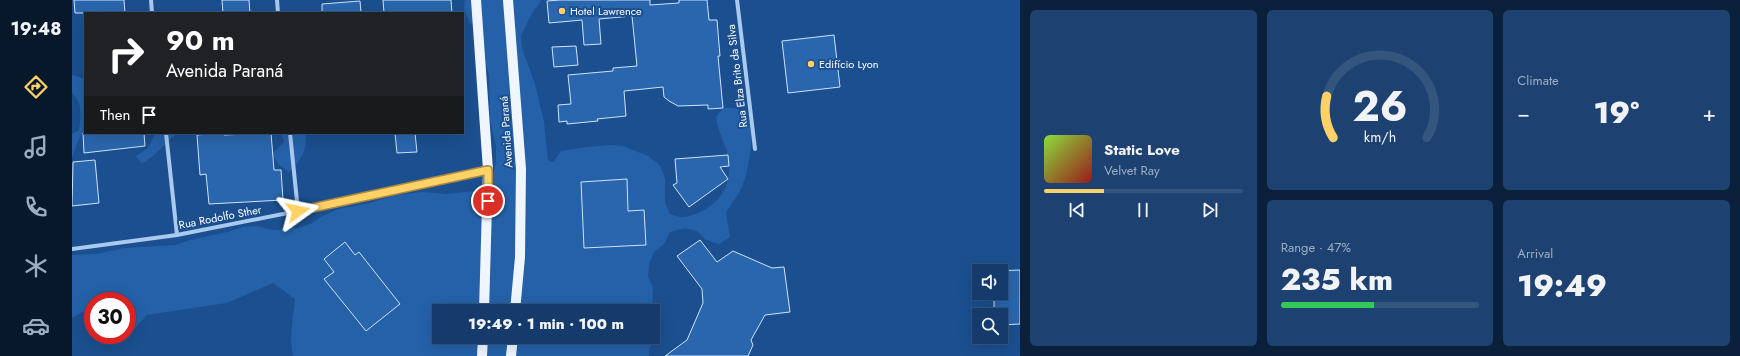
<!DOCTYPE html>
<meta charset="utf-8">
<style>
body{margin:0;font-family:Jost,sans-serif;background:#1d4271;color:#f1f3f6;height:100vh;display:flex;flex-direction:column;font-size:15px;white-space:nowrap}
*{box-sizing:border-box;margin:0}
p{font-size:13px;color:#9dadc1}
.icon{flex:none;width:22px;height:22px;fill:none;stroke:currentColor;stroke-width:2;stroke-linecap:round;stroke-linejoin:round}
.map{position:relative;flex:1;overflow:hidden}
.sheet{display:flex;flex-direction:column;gap:10px;padding:10px;background:#0b203b;width:720px}
.sheet>*{flex:none}
.banner{position:absolute;left:12px;top:12px;width:380px;height:122px;border-radius:0px;box-shadow:0 4px 16px #0002,0 0 0 1px #33557e;background:#202124;color:#fff;overflow:hidden}
.fabs{position:absolute;left:900px;top:264px;display:grid;gap:8px}
.fabs a{display:grid;place-items:center;width:36px;height:36px;border-radius:0px;background:#143b6b;box-shadow:0 4px 16px #0002,0 0 0 1px #33557e;font-size:20px}
.speed{position:absolute;left:12px;top:292px;display:flex;gap:8px;font-size:20px;font-weight:700;text-align:center}
.speed>*{display:grid;place-content:center;width:52px;height:52px;border-radius:50%;background:#143b6b;box-shadow:0 4px 16px #0002,0 0 0 1px #33557e;line-height:1}
.speed .limit{border:6px solid #d22;background:#fff;color:#111}
.pin{position:absolute;display:grid;place-items:center;width:34px;height:34px;color:#fff;margin:-17px;border:2px solid #fff;border-radius:50%;box-shadow:0 1px 4px #0007}
.me{position:absolute;width:44px;margin:-22px;rotate:78deg;stroke-linejoin:round;filter:drop-shadow(0 0 3px #0008)}
.turn{display:flex;align-items:center;gap:14px;height:84px;padding:0 16px;font-size:18px}
.turn .icon{width:52px;height:52px;stroke-width:2.5}
.turn b{display:block;font-size:28px;line-height:34px}
.then{display:flex;align-items:center;height:38px;padding:0 16px;background:#0003;gap:8px;font-size:15px}
.big{font-size:30px;font-weight:800;line-height:1.1}
.sheet .widget{flex:1;display:flex;flex-direction:column;justify-content:center;gap:6px;min-width:0;padding:0 14px;border-radius:6px;background:#1d4271}
.sheet .dial{align-items:center;gap:0}
.dial svg{height:104px;overflow:visible;fill:none;stroke:#33557e;stroke-width:7;stroke-linecap:round;text-anchor:middle}
.dial text{fill:#f1f3f6;stroke:none}
.song{display:flex;align-items:center;gap:12px}
.cover{width:48px;height:48px;border-radius:6px;background:linear-gradient(135deg,hsl(90 70% 55%),hsl(0 70% 35%))}
.played{height:4px;border-radius:2px;background:linear-gradient(90deg,#ffd166 30%,#33557e 30%)}
.keys{display:flex;justify-content:space-around;direction:ltr}
.heat{display:flex;justify-content:space-between;align-items:center;font-size:22px;direction:ltr}
.charge{height:6px;border-radius:3px;background:linear-gradient(90deg,#34c759 47%,#33557e 0)}
.sheet .tiles{flex:1;display:grid;gap:10px;grid-template-columns:repeat(3,1fr)}
.widget:first-child{grid-row:span 2}
.trip{position:absolute;left:360px;top:304px;width:228px;height:40px;border-radius:0px;background:#143b6b;box-shadow:0 4px 16px #0002,0 0 0 1px #33557e;font-weight:800;line-height:40px;text-align:center}
main{display:flex;flex:1;min-height:0}
.tabs{display:flex;flex-direction:column;width:72px;justify-content:space-around;align-items:center;background:#08182b;color:#9dadc1}
.tabs .icon{width:28px;height:28px}
.tabs .active{color:#ffd166}
.tabs b{font-size:18px;color:#f1f3f6}
.map>svg:first-child{display:block}
.green{fill:#2461a8}
.building{fill:#2a66ad;stroke:#cfe3fa}
.lines{fill:none;stroke-linecap:round;stroke-linejoin:round}
.street{stroke:#a9c9ee;stroke-width:4}
.primary{stroke:#f0f6ff;stroke-width:10}
.route-casing{stroke:#a68842;stroke-width:10}
.route{stroke:#ffd166;stroke-width:7}
.poi-dot{fill:#ffd166;stroke:#1b4f8f;stroke-width:1.5}
.labels{text-anchor:middle;stroke-width:4;stroke-linejoin:round;paint-order:stroke}
.poi-label{font-size:11px;fill:#fff;stroke:#1b4f8f;text-anchor:start}
.street-label{font-size:11px;fill:#fff;stroke:#1b4f8f}
</style>
<main>
<nav class="tabs">
<b>19:48</b>
<svg class="icon active" aria-label="directions" viewBox="0 0 24 24"><path d="M12 3l9 9-9 9-9-9zM9 14v-3h6M13 9l2 2-2 2"/></svg>
<svg class="icon" aria-label="music" viewBox="0 0 24 24"><path d="M9 18V5l10-2v13"/><circle cx="6" cy="18" r="3"/><circle cx="16" cy="16" r="3"/></svg>
<svg class="icon" aria-label="phone" viewBox="0 0 24 24"><path d="M5 4h4l2 5-3 2q2 4 5 5l2-3 5 2v4C11 20 4 13 5 4z"/></svg>
<svg class="icon" aria-label="climate" viewBox="0 0 24 24"><path d="M12 3v18M4 7l16 10M4 17L20 7"/></svg>
<svg class="icon" aria-label="car" viewBox="0 0 24 24"><path d="M5 17H2v-5l4-1 3-4h7l3 4 3 1v5h-3M9 17h6M6 11h13"/><circle cx="7" cy="17" r="2"/><circle cx="17" cy="17" r="2"/></svg>
</nav>
<div class="map">
<svg width="948" height="356" viewBox="0 0 948 356">
<rect width="100%" height="100%" fill="#1b4f8f"/>
<g class="green">
<path d="M 393,0 L 469,0 L 468,3 L 460,13 L 449,36 L 450,48 L 463,84 L 472,122 L 476,160 L 481,162 L 489,151 L 514,147 L 539,145 L 551,146 L 576,156 L 588,165 L 593,179 L 593,203 L 598,214 C 602,215 607,217 610,217 C 615,217 621,215 625,213 C 650,204 661,181 656,156 C 653,143 646,132 644,117 L 651,108 C 660,107 668,108 674,115 C 685,127 676,177 668,191 C 664,198 659,205 654,212 L 658,237 L 647,244 L 634,240 L 625,231 L 613,228 L 598,232 L 592,244 L 582,252 L 577,264 L 576,276 L 581,288 L 580,311 L 367,311 L 367,337 L 581,337 L 582,332 C 583,342 576,345 577,356 L 221,356 C 217,338 221,317 223,299 L 201,283 L 155,303 L 75,315 L 56,336 L 53,335 L 55,335 L 55,301 L 21,301 L 21,306 L 0,318 L 0,255 L 25,254 L 52,248 L 103,245 L 115,241 L 155,232 L 171,227 L 185,226 L 201,230 L 227,228 L 239,224 L 249,217 L 266,209 L 298,203 L 320,196 L 349,192 L 375,194 L 401,191 L 416,186 L 421,174 L 424,161 L 424,146 L 418,120 L 417,75 L 410,54 L 411,28 L 398,23 L 392,9 Z"/>
<path d="M 0,75 L 13,79 L 13,129 L 6,141 L 0,158 L 0,134 L 7,130 C 9,117 11,103 0,93 Z"/>
<path d="M 84,133 L 105,133 L 82,155 L 70,164 L 64,156 L 75,149 Z"/>
<path d="M 209,133 L 234,133 C 235,150 229,161 217,172 L 207,165 L 200,154 L 212,142 Z"/>
</g>
<g class="building">
<path d="M 2,0 L 52,0 L 53,13 L 3,13 Z"/>
<path d="M 150,0 L 177,0 L 178,13 L 151,13 Z"/>
<path d="M 311,0 L 379,0 L 380,13 L 312,13 Z"/>
<path d="M 488,0 L 578,0 L 578,5 L 607,3 L 607,0 L 635,0 L 637,20 L 645,20 L 648,56 L 646,56 L 651,108 L 636,109 L 636,105 L 606,106 L 597,101 L 592,97 L 591,87 L 552,91 L 554,116 L 525,119 L 526,121 L 495,124 L 495,121 L 487,122 L 486,105 L 499,104 L 496,75 L 541,71 L 541,68 L 565,66 L 560,16 L 527,19 L 529,44 L 512,45 L 510,20 L 477,23 L 475,1 Z"/>
<path d="M 288,1 L 289,13 L 250,13 L 250,4 Z"/>
<path d="M 762,35 L 768,87 L 716,93 L 710,41 Z"/>
<path d="M 504,46 L 506,65 L 482,67 L 480,47 Z"/>
<path d="M 11,133 L 72,133 L 73,146 L 12,153 Z"/>
<path d="M 147,133 L 152,133 L 152,135 L 199,133 L 202,170 L 209,170 L 211,200 L 137,204 L 134,174 L 128,175 L 125,135 Z"/>
<path d="M 323,133 L 343,133 L 345,152 L 325,153 Z"/>
<path d="M 656,155 L 657,166 L 648,167 L 656,179 L 617,207 L 601,185 L 605,183 L 603,159 Z"/>
<path d="M 23,160 L 27,203 L 0,206 L 1,162 Z"/>
<path d="M 555,179 L 556,211 L 572,210 L 574,245 L 512,248 L 509,182 Z"/>
<path d="M 628,240 L 645,262 L 661,251 L 700,268 L 712,267 L 718,312 L 693,315 L 679,340 L 681,345 L 676,356 L 593,356 L 615,340 L 631,303 L 630,289 L 605,256 Z"/>
<path d="M 273,242 L 283,255 L 287,252 L 328,304 L 294,331 L 252,279 L 262,272 L 252,259 Z"/>
<path d="M 948,270 L 948,324 L 929,325 L 929,315 L 922,315 L 922,293 L 929,293 L 929,271 L 921,271 Z"/>
</g>
<g class="lines">
<g class="street">
<path d="M 79,0 L 80,13"/>
<path d="M 205,0 L 206,13"/>
<path d="M 665,0 L 683,149"/>
<path d="M 94,133 L 105,235"/>
<path d="M 218,133 L 226,211"/>
<path d="M 0,249 L 105,235 L 226,211 L 416,170"/>
</g>
<g class="primary">
<path d="M 404,0 L 416,170 L 412,311"/>
<path d="M 436,0 L 449,169 L 448,257 L 443,311"/>
<path d="M 410,356 L 411,337"/>
<path d="M 439,356 L 441,337"/>
</g>
</g>
<g class="lines">
<defs>
<path id="route" d="M 226,211 L 416,170 L 416,201"/>
</defs>
<use href="#route" class="route-casing"/>
<use href="#route" class="route"/>
</g>
<g class="poi-dot">
<circle cx="490" cy="11" r="4"/>
<circle cx="739" cy="64" r="4"/>
</g>
<g class="labels">
<g class="poi-label">
<text x="498" y="15">Hotel Lawrence</text>
<text x="747" y="68">Edifício Lyon</text>
</g>
<g class="street-label">
<text transform="translate(665 76) rotate(-97)" y="4">Rua Elza Brito da Silva</text>
<text transform="translate(434 132) rotate(-94)" y="4">Avenida Paraná</text>
<text transform="translate(148 217) rotate(-11)" y="4">Rua Rodolfo Sther</text>
</g>
</g>
</svg>
<div class="fabs">
<a><svg class="icon" aria-label="sound" viewBox="0 0 24 24"><path d="M4 9h4l5-4v14l-5-4H4zM17 9q2 3 0 6"/></svg></a>
<a><svg class="icon" aria-label="search" viewBox="0 0 24 24"><circle cx="10" cy="10" r="6"/><path d="M15 15l6 6"/></svg></a>
</div>
<div class="speed"><div class="limit">30</div></div>
<div class="pin" style="left:416px;top:201px;background:#d93025"><svg class="icon" aria-label="arrive" viewBox="0 0 24 24"><path d="M6 21V4h12l-3 4 3 4H6"/></svg></div>
<svg class="me" style="left:226px;top:211px" viewBox="-20 -20 40 40"><path d="M0-17L14 15 0 8-14 15z" fill="#ffd166" stroke="#fff" stroke-width="4"/></svg>
<div class="trip">19:49 · 1 min · 100 m</div>
<div class="banner">
<div class="turn"><svg class="icon" aria-label="right" viewBox="0 0 24 24"><path d="M7 20v-9h11M14 6l5 5-5 5"/></svg><div><b>90 m</b>Avenida Paraná</div></div>
<div class="then">Then<svg class="icon" aria-label="arrive" viewBox="0 0 24 24"><path d="M6 21V4h12l-3 4 3 4H6"/></svg></div>
</div>
</div>
<section class="sheet">
<div class="tiles">
<div class="widget">
<div class="song"><i class="cover"></i><div><b>Static Love</b><p>Velvet Ray</p></div></div>
<div class="played"></div>
<div class="keys"><svg class="icon" aria-label="previous" viewBox="0 0 24 24"><path d="M18 5L8 12l10 7zM5 5v14"/></svg><svg class="icon" aria-label="pause" viewBox="0 0 24 24"><path d="M8 5v14M16 5v14"/></svg><svg class="icon" aria-label="next" viewBox="0 0 24 24"><path d="M6 5l10 7-10 7zM19 5v14"/></svg></div>
</div>
<div class="widget dial"><svg viewBox="0 0 100 80">
<path d="M14 69A42 42 0 1 1 86 69"/>
<path d="M14 69A42 42 0 0 1 9 37" stroke="#ffd166"/>
<text x="50" y="56" font-size="32" font-weight="700">26</text>
<text x="50" y="72" font-size="11">km/h</text>
</svg></div>
<div class="widget"><p>Climate</p>
<div class="heat"><a>−</a><b class="big">19°</b><a>+</a></div>
</div>
<div class="widget"><p>Range · 47%</p><b class="big">235 km</b><div class="charge"></div></div>
<div class="widget"><p>Arrival</p><b class="big">19:49</b></div>
</div>
</section>
</main>
